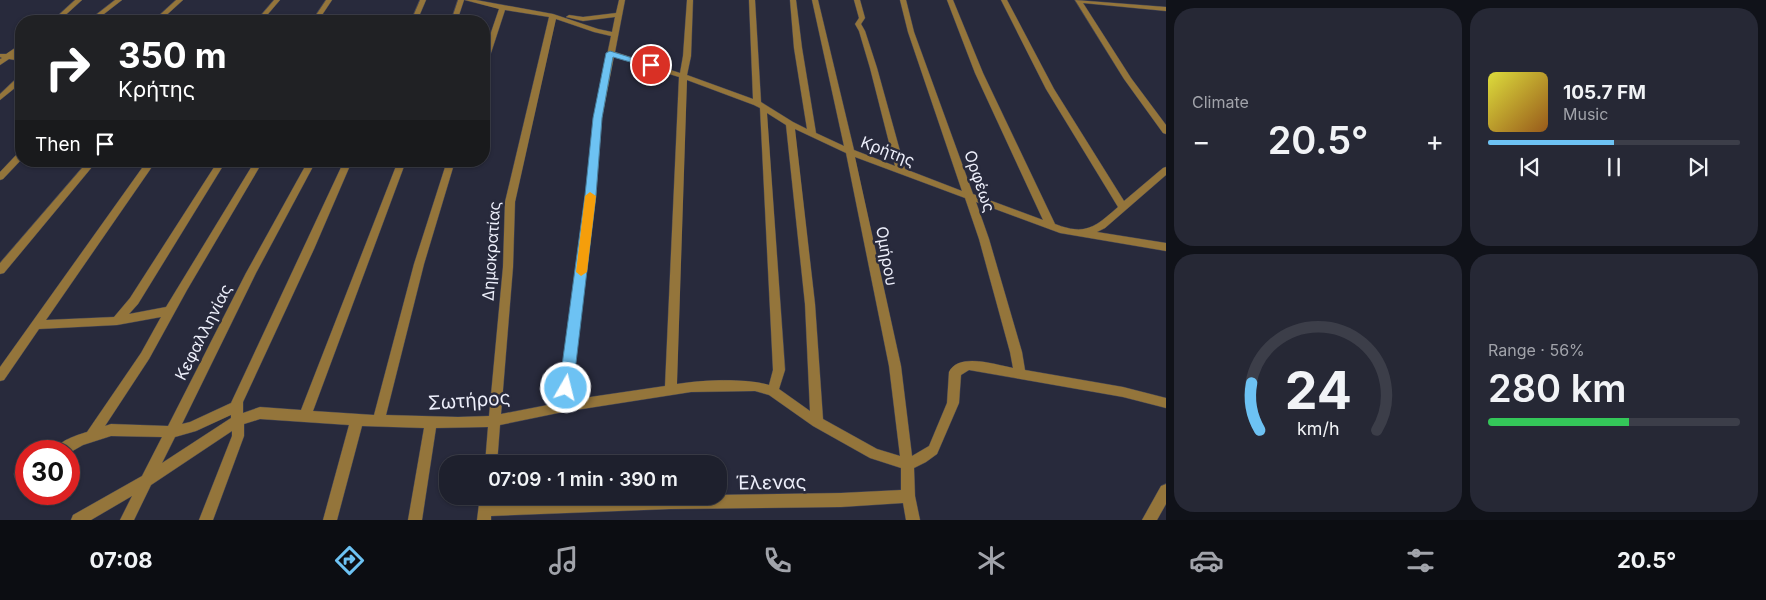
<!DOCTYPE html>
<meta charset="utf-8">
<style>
body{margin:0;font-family:Inter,sans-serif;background:#262835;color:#f1f3f6;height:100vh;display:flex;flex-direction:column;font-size:19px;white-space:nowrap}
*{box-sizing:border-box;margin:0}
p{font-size:16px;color:#a1a3aa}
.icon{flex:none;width:28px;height:28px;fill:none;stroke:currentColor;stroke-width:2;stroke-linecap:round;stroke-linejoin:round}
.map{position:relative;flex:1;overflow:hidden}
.sheet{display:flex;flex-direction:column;gap:8px;padding:8px;background:#101219;width:600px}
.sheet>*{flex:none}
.hud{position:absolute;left:15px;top:15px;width:475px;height:152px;border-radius:20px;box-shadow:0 1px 4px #0004,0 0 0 1px #3c3e49;background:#202124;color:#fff;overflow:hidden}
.speed{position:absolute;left:15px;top:440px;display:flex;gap:10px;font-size:25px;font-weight:700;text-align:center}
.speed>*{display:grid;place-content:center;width:65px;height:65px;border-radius:50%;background:#1e202d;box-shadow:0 1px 4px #0004,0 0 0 1px #3c3e49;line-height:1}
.speed .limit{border:8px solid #d22;background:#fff;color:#111}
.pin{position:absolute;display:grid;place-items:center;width:42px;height:42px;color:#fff;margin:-21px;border:2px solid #fff;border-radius:50%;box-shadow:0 1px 5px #0007}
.me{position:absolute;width:55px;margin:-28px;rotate:8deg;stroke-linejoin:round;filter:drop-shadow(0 0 4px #0008)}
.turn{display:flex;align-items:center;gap:18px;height:105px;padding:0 20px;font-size:22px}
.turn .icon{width:65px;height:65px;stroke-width:2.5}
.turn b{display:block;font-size:35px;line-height:42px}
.then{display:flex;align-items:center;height:48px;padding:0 20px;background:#0003;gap:10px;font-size:19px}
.big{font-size:38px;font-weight:600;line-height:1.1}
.sheet .widget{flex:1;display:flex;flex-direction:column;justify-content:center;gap:8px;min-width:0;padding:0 18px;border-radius:20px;background:#262835}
.sheet .dial{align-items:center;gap:0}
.dial svg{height:130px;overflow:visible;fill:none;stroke:#3c3e49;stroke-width:7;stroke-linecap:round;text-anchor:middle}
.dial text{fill:#f1f3f6;stroke:none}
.song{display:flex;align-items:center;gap:15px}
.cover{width:60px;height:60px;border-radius:8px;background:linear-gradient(135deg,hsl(60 70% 55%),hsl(30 70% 35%))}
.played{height:5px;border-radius:2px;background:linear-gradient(90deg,#6dc2f3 50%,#3c3e49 50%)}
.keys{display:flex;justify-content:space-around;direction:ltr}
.heat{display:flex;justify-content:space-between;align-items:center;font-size:28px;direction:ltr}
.charge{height:8px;border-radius:4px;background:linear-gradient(90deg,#34c759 56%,#3c3e49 0)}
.sheet .tiles{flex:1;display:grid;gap:8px;grid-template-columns:repeat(2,1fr)}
.trip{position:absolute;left:439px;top:455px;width:288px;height:50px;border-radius:20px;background:#1e202d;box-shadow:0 1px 4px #0004,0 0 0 1px #3c3e49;font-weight:600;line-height:50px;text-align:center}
.tab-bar{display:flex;height:80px;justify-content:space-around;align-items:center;background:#0c0d12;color:#a1a3aa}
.tab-bar .icon{width:35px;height:35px}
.tab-bar .on{color:#6dc2f3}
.tab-bar b{font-size:22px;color:#f1f3f6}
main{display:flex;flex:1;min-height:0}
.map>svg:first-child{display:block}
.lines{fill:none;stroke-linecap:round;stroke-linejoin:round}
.street-casing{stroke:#444657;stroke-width:1}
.street{fill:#94753b;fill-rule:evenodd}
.route{fill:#6dc2f3;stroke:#477e9e}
.slow{fill:#f59e0b}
.labels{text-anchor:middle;stroke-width:5;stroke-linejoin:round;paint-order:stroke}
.street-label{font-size:16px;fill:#edeffb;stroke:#282a3c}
.near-street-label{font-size:19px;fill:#edeffb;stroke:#282a3c}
</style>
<main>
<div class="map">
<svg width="1166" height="520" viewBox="0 0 1166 520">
<rect width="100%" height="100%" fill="#282a3c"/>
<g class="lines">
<defs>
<g id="street">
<path d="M 75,0 L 82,0 L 59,21 L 52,21 Z"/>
<path d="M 115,0 L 122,0 L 95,21 L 88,21 Z"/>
<path d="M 176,0 L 183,0 L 160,21 L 153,21 Z"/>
<path d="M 274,0 L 280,0 L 262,21 L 256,21 Z"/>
<path d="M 326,0 L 332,0 L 318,21 L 312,21 Z"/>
<path d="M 420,0 L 426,0 L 417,21 L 411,21 Z"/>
<path d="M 458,0 L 464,0 L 457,21 L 451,21 Z"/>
<path d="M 465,0 L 476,0 L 553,14 L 598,29 L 612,32 L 615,17 L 583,21 L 566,17 L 569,15 L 583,17 L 616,13 L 619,0 L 625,0 L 615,52 L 680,73 L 683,56 L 687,0 L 693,0 L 691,56 L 687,75 L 753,99 L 749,0 L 755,0 L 761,102 L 793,122 L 807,129 L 794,48 L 790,0 L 796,0 L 802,48 L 816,133 L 844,146 L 812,0 L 818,0 L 854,150 L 895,166 L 870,68 L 859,31 L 855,24 L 859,18 L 854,0 L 860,0 L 865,18 L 861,24 L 865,31 L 877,68 L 905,169 L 962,191 L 908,32 L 900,0 L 906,0 L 914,32 L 973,194 L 1043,220 L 975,73 L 947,0 L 953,0 L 983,73 L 1055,224 C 1086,236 1095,227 1118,207 L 1046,89 L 1001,0 L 1007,0 L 1054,89 L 1124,201 L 1163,168 L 1166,167 L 1166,175 L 1105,228 L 1097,232 L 1166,243 L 1166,251 L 1060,233 L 976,202 L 989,239 L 1022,352 L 1025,370 L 1123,387 L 1166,398 L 1166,408 L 1123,397 L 969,370 L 961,375 L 959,403 L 937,454 L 926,462 L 914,468 L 915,496 L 920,520 L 906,520 L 903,503 L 841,507 L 670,509 L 491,516 L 491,520 L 477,520 L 480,496 L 494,496 L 493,503 L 649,496 L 841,493 L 901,490 L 901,468 L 870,458 L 813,426 L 769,395 L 755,391 L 691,392 L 563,412 L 500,425 L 497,464 L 485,464 L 488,427 L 436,428 L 422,520 L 408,520 L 424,428 L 362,426 L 337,520 L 323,520 L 349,425 L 260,419 L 244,424 L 244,436 L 213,520 L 199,520 L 232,436 L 232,431 L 151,485 L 134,520 L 120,520 L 132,496 L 91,520 L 71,520 L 73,515 L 142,476 L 162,437 L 111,436 L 83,445 L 69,453 L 69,451 L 54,451 C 58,441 77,435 87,432 L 141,353 L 161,317 L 117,325 L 39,329 L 4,380 L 0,381 L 0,367 L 147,161 L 156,161 L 46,320 L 114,317 L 130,298 L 218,161 L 226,161 L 138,304 L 129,314 L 166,307 L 255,161 L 263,161 L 187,290 L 149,359 L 105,426 L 111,424 L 168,426 L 246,273 L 308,161 L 316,161 L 256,273 L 182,424 L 190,422 L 231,403 L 344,161 L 352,161 L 314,249 L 243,402 L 243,413 L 260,407 L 301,410 L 398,161 L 406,161 L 313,411 L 374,415 L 414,264 L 447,161 L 455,161 L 424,264 L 386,415 L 458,417 L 489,416 L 503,267 L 505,202 L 549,17 L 505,10 L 488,62 L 484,64 L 484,53 L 499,9 ZM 556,19 L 594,32 L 611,36 L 594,118 L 586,195 L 558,403 L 501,414 L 513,267 L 515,202 ZM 614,57 L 679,77 L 665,386 L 570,400 L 596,195 L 602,118 ZM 687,80 L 754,105 L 760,108 L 773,370 L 769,385 C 744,378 703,380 677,384 ZM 767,113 L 786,125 L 805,304 L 810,411 L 779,389 L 785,370 ZM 795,129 L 846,153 L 889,366 L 900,456 L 877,449 L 823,419 L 815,304 ZM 855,157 L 965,198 L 979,239 L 1010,352 L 1013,368 C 996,365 959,352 949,372 L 947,403 L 929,446 L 912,456 L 901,366 ZM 231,415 L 231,418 L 162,463 L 175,437 L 196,431 Z"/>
<path d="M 1075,0 L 1166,7 L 1166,11 L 1083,3 L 1131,78 L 1166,125 L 1166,134 L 1163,133 L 1124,79 Z"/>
<path d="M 21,44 L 21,49 L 14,56 L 21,57 L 21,61 L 9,59 L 0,65 L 0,59 L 2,58 L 0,57 L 0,54 L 6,54 Z"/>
<path d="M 18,77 L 21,77 L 21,83 L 0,100 L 0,94 Z"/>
<path d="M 21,152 L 21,160 L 3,179 L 0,180 L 0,172 L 18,153 Z"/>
<path d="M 88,161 L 97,161 L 4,273 L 0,274 L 0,263 Z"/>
<path d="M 26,464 L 26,477 L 20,480 L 15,478 L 14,474 L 15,470 Z"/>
<path d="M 1166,484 L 1166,504 L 1157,520 L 1142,520 L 1161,486 Z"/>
</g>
</defs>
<use href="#street" class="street-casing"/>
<use href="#street" class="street"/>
</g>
<path class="route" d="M 610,51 L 655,65 L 651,68 L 613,57 L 602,118 L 596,195 L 573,388 L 571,393 L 566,394 L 561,393 L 559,388 L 585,195 L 593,118 L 606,53 Z"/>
<path class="slow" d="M 590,192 L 596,196 L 587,272 L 581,276 L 576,272 L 585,196 Z"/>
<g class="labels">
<g class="street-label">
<text transform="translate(888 151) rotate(21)" y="6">Κρήτης</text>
<text transform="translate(980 181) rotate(71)" y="6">Ορφέως</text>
<text transform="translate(491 251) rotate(-86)" y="6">Δημοκρατίας</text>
<text transform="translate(887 256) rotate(80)" y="6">Ομήρου</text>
<text transform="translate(203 332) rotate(-63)" y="6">Κεφαλληνίας</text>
</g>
<g class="near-street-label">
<text transform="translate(469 400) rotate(-4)" y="7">Σωτήρος</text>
<text transform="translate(771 482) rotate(-1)" y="7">Έλενας</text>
</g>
</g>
</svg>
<div class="speed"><div class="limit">30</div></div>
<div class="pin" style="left:651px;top:65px;background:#d93025"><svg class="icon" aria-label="arrive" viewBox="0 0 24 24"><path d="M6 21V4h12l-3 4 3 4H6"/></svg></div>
<svg class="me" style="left:566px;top:388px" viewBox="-20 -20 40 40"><circle r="17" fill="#6dc2f3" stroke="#fff" stroke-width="3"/><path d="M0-11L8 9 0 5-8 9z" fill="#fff"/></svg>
<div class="trip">07:09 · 1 min · 390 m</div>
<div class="hud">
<div class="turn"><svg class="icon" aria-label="right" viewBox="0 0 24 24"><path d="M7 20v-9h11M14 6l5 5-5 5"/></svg><div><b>350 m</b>Κρήτης</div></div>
<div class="then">Then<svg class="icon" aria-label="arrive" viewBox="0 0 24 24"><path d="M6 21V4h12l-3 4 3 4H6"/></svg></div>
</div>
</div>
<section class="sheet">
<div class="tiles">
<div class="widget"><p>Climate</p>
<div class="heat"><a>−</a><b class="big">20.5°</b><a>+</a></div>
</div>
<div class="widget">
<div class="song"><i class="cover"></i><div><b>105.7 FM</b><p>Music</p></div></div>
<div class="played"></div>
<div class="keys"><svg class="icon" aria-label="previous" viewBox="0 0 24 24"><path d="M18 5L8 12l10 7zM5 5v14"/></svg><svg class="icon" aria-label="pause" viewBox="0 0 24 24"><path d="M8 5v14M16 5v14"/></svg><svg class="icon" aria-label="next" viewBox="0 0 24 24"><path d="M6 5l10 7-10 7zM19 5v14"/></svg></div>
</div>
<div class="widget dial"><svg viewBox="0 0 100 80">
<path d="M14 69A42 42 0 1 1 86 69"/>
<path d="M14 69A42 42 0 0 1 9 40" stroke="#6dc2f3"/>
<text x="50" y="56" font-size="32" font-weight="700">24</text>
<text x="50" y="72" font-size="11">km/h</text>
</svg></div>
<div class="widget"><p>Range · 56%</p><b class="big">280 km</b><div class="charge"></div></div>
</div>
</section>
</main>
<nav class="tab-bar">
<b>07:08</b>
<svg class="icon on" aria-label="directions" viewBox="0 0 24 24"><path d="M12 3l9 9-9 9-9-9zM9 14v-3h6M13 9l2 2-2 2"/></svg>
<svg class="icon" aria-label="music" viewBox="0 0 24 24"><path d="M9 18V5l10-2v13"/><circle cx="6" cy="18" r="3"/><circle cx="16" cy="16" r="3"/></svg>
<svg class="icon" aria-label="phone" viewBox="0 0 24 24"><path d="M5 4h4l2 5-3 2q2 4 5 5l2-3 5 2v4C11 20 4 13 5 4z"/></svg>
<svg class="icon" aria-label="climate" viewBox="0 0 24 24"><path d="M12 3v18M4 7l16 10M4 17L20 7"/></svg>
<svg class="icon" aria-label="car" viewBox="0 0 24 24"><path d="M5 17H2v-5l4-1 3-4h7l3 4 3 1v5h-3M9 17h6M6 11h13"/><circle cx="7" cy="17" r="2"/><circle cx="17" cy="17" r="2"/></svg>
<svg class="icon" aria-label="filters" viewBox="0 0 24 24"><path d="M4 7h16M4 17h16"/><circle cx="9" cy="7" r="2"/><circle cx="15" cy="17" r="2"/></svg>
<b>20.5°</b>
</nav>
